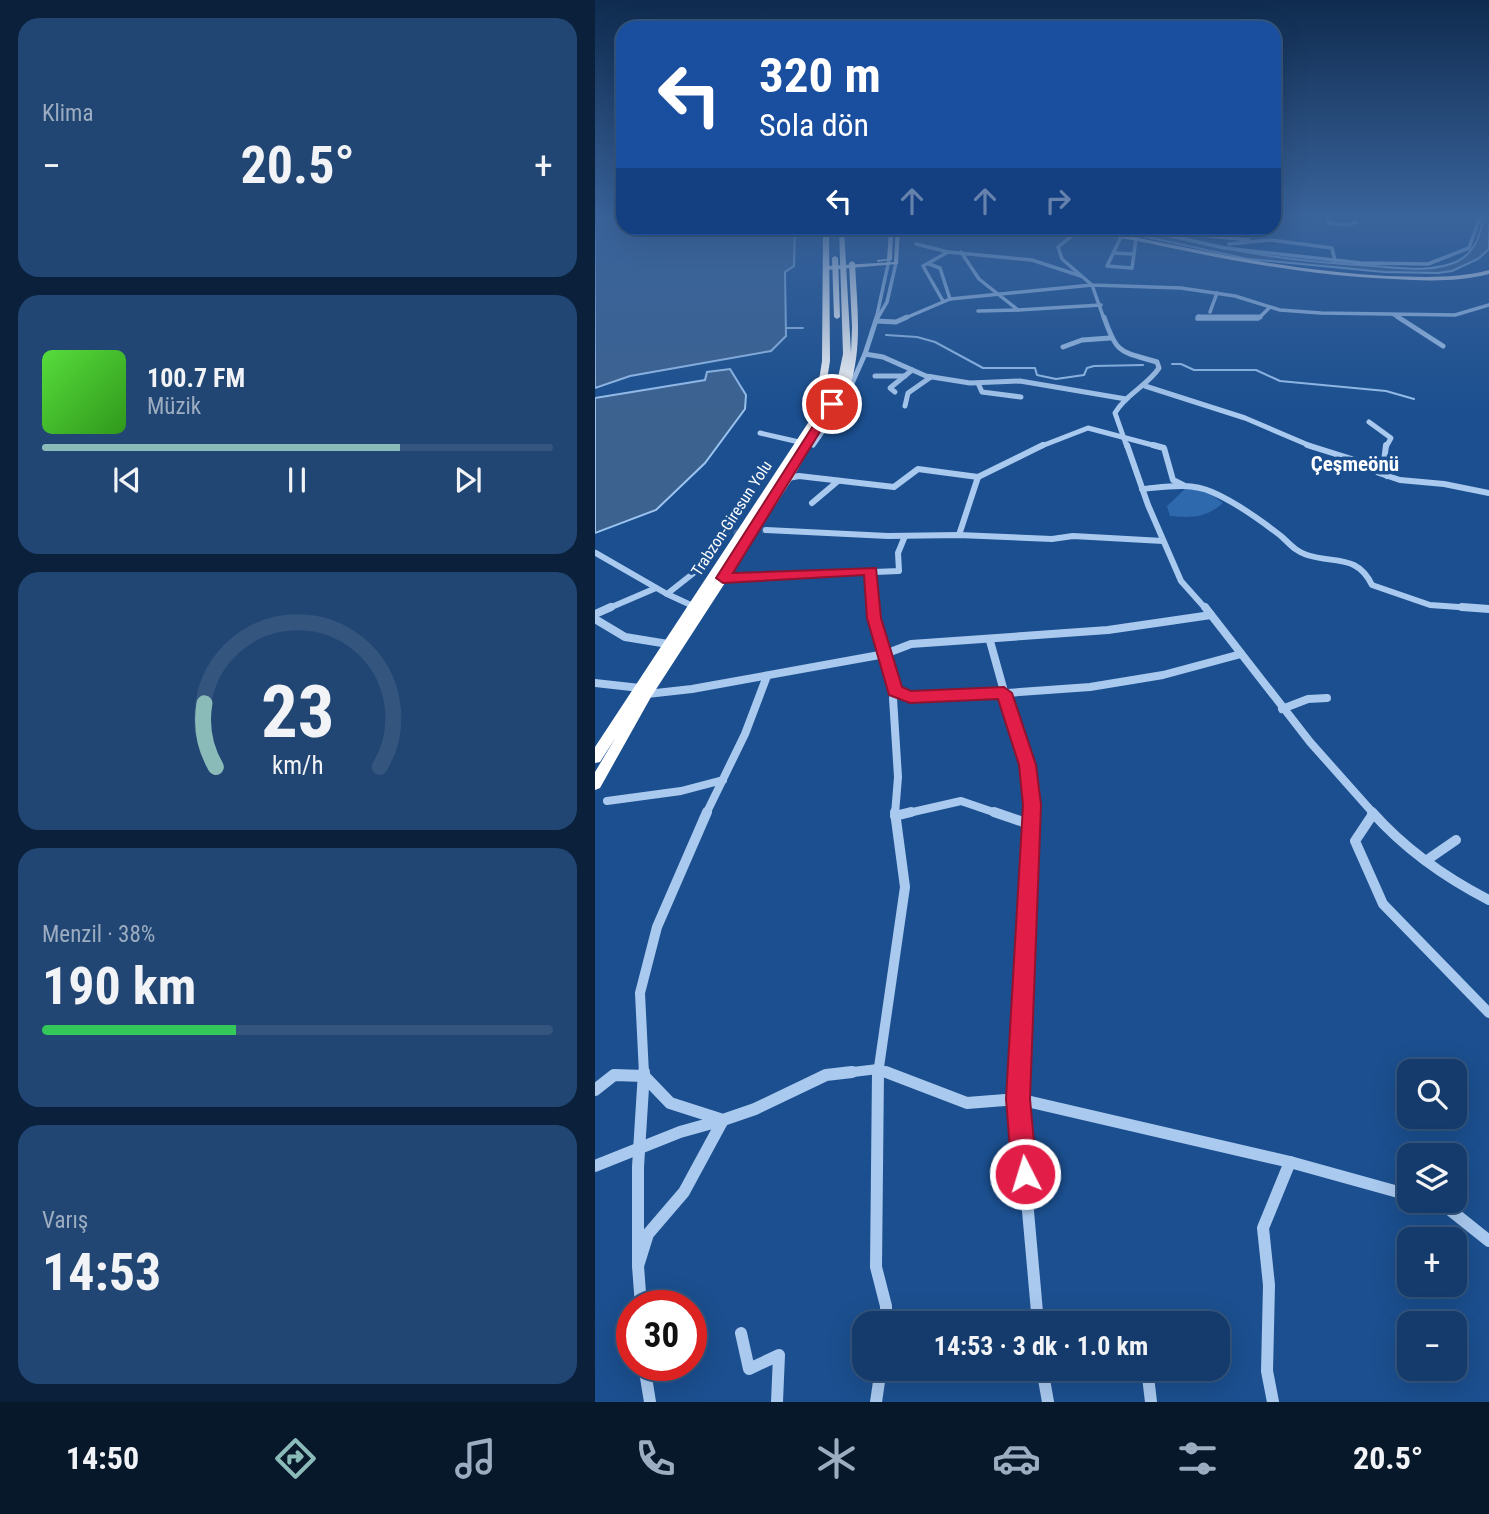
<!DOCTYPE html>
<html lang="tr">
<meta charset="utf-8">
<style>
body{margin:0;font-family:"Roboto Condensed",sans-serif;background:#214673;color:#f1f3f6;height:100vh;display:flex;flex-direction:column;font-size:26px;white-space:nowrap}
*{box-sizing:border-box;margin:0}
p{font-size:23px;color:#9dadc1}
.icon{flex:none;width:38px;height:38px;fill:none;stroke:currentColor;stroke-width:2;stroke-linecap:round;stroke-linejoin:round}
.map{position:relative;flex:1;overflow:hidden}
.details{display:flex;flex-direction:column;gap:18px;padding:18px;background:#0b203b;width:595px}
.details>*{flex:none}
.hud{position:absolute;left:21px;top:21px;width:665px;height:214px;border-radius:21px;box-shadow:0 7px 28px #0002,0 0 0 2px #33557e;background:#1a4fa0;color:#fff;overflow:hidden}
.fabs{position:absolute;left:802px;top:1059px;display:grid;gap:14px}
.fabs a{display:grid;place-items:center;width:70px;height:70px;border-radius:14px;background:#143b6b;box-shadow:0 7px 28px #0002,0 0 0 2px #33557e;font-size:35px}
.speed{position:absolute;left:21px;top:1290px;display:flex;gap:14px;font-size:35px;font-weight:700;text-align:center}
.speed>*{display:grid;place-content:center;width:91px;height:91px;border-radius:50%;background:#143b6b;box-shadow:0 7px 28px #0002,0 0 0 2px #33557e;line-height:1}
.speed .limit{border:10px solid #d22;background:#fff;color:#111}
.pin{position:absolute;display:grid;place-items:center;width:60px;height:60px;color:#fff;margin:-30px;border:4px solid #fff;border-radius:50%;box-shadow:0 2px 7px #0007}
.me{position:absolute;width:77px;margin:-38px;rotate:355deg;stroke-linejoin:round;filter:drop-shadow(0 0 5px #0008)}
.turn{display:flex;align-items:center;gap:24px;height:147px;padding:0 28px;font-size:32px}
.turn .icon{width:91px;height:91px;stroke-width:2.5}
.turn b{display:block;font-size:49px;line-height:60px}
.lanes{display:flex;align-items:center;height:66px;padding:0 28px;background:#0003;justify-content:center;gap:35px;direction:ltr}
.lanes .off{opacity:.35}
.big{font-size:52px;font-weight:700;line-height:1.1}
.details .card{flex:1;display:flex;flex-direction:column;justify-content:center;gap:10px;min-width:0;padding:0 24px;border-radius:21px;background:#214673}
.details .dial{align-items:center;gap:0}
.dial svg{height:182px;overflow:visible;fill:none;stroke:#33557e;stroke-width:7;stroke-linecap:round;text-anchor:middle}
.dial text{fill:#f1f3f6;stroke:none}
.song{display:flex;align-items:center;gap:21px}
.cover{width:84px;height:84px;border-radius:10px;background:linear-gradient(135deg,hsl(110 70% 55%),hsl(110 70% 35%))}
.played{height:7px;border-radius:4px;background:linear-gradient(90deg,#8bbbb9 70%,#33557e 70%)}
.keys{display:flex;justify-content:space-around;direction:ltr}
.heat{display:flex;justify-content:space-between;align-items:center;font-size:38px;direction:ltr}
.charge{height:10px;border-radius:5px;background:linear-gradient(90deg,#34c759 38%,#33557e 0)}
.trip{position:absolute;left:257px;top:1311px;width:378px;height:70px;border-radius:21px;background:#143b6b;box-shadow:0 7px 28px #0002,0 0 0 2px #33557e;font-weight:700;line-height:70px;text-align:center}
.tabs{display:flex;height:112px;justify-content:space-around;align-items:center;background:#08182b;color:#9dadc1}
.tabs .icon{width:49px;height:49px}
.tabs .on{color:#8bbbb9}
.tabs b{font-size:32px;color:#f1f3f6}
main{display:flex;flex:1;min-height:0}
.map>svg:first-child{display:block}
.green{fill:#2e69ad}
.water{fill:#3c6290;stroke:#9cc4f0;stroke-width:2}
.lines{fill:none;stroke-linecap:round;stroke-linejoin:round}
.stream{stroke:#9cc4f0;stroke-width:2}
.minor-tunnel{stroke:#3d69a0;stroke-width:6;stroke-dasharray:6 3.5;stroke-linecap:butt}
.minor-far5{stroke:#a9c9ee;stroke-width:3.5}
.minor-far4{stroke:#a9c9ee;stroke-width:5}
.minor-far3{stroke:#a9c9ee;stroke-width:6}
.minor-far2{stroke:#a9c9ee;stroke-width:8}
.minor-far1{stroke:#a9c9ee;stroke-width:10}
.minor{stroke:#a9c9ee;stroke-width:12}
.major{fill:#f0f6ff;fill-rule:evenodd}
.highway{fill:#fff;fill-rule:evenodd}
.route{fill:#e11d48;stroke:#92132f;stroke-width:2}
.labels{text-anchor:middle;stroke-width:7;stroke-linejoin:round;paint-order:stroke}
.far-street-label{font-size:16px;fill:#fff;stroke:#1b4f8f}
.far-district-label{font-size:21px;font-weight:bold;fill:#fff;stroke:#1b4f8f}
</style>
<main>
<section class="details">
<div class="card"><p>Klima</p>
<div class="heat"><a>−</a><b class="big">20.5°</b><a>+</a></div>
</div>
<div class="card">
<div class="song"><i class="cover"></i><div><b>100.7 FM</b><p>Müzik</p></div></div>
<div class="played"></div>
<div class="keys"><svg class="icon" aria-label="previous" viewBox="0 0 24 24"><path d="M18 5L8 12l10 7zM5 5v14"/></svg><svg class="icon" aria-label="pause" viewBox="0 0 24 24"><path d="M8 5v14M16 5v14"/></svg><svg class="icon" aria-label="next" viewBox="0 0 24 24"><path d="M6 5l10 7-10 7zM19 5v14"/></svg></div>
</div>
<div class="card dial"><svg viewBox="0 0 100 80">
<path d="M14 69A42 42 0 1 1 86 69"/>
<path d="M14 69A42 42 0 0 1 9 41" stroke="#8bbbb9"/>
<text x="50" y="56" font-size="32" font-weight="700">23</text>
<text x="50" y="72" font-size="11">km/h</text>
</svg></div>
<div class="card"><p>Menzil · 38%</p><b class="big">190 km</b><div class="charge"></div></div>
<div class="card"><p>Varış</p><b class="big">14:53</b></div>
</section>
<div class="map">
<svg width="894" height="1402" viewBox="0 0 894 1402">
<rect width="100%" height="100%" fill="#1b4f8f"/>
<path class="green" d="M 591,488 L 614,493 L 628,503 C 611,518 597,518 575,516 L 572,506 Z"/>
<g class="water">
<path d="M 0,217 L 28,217 L 28,228 L 200,228 L 199,266 L 190,272 L 191,336 L 176,351 L 35,376 L 0,388 Z"/>
<path d="M 888,217 L 894,217 L 894,249 L 883,259 L 857,271 L 843,273 L 789,272 L 653,259 L 510,228 C 549,227 587,239 625,247 C 675,258 728,263 779,266 C 806,268 838,273 863,261 C 880,252 886,235 888,217 Z"/>
<path d="M 135,369 L 151,395 L 150,409 L 110,463 L 61,510 L 0,533 L 0,398 L 110,380 L 112,372 Z"/>
</g>
<g class="lines">
<g class="stream">
<path d="M 191,328 L 208,328"/>
<path d="M 291,335 L 322,337 L 340,342 L 388,368 L 440,368 L 442,375 L 461,379 L 489,375 L 492,368 L 499,366 L 548,365"/>
<path d="M 577,364 L 586,364 L 599,370 L 661,370 L 685,381 L 791,391 L 819,399"/>
</g>
<path class="minor-tunnel" d="M 129,534 L 171,530"/>
<g class="minor-far5">
<path d="M 731,217 L 734,223 L 752,225 L 762,222"/>
<path d="M 540,228 L 630,248 L 766,263 L 833,264 L 874,248 L 885,217"/>
<path d="M 586,228 L 595,234 L 654,240"/>
<path d="M 503,230 L 482,232 L 463,247 L 467,259 L 497,285 L 586,288 L 640,296 L 685,310 L 726,313 L 860,315 L 894,305"/>
<path d="M 527,235 L 512,266 L 537,268 L 541,239"/>
<path d="M 321,244 L 353,252 L 437,260 L 486,276"/>
<path d="M 634,244 L 676,240 L 737,248 L 740,261"/>
<path d="M 366,252 L 384,279 L 423,310 L 506,305"/>
<path d="M 519,253 L 539,254"/>
<path d="M 334,264 L 345,268 L 355,299"/>
<path d="M 348,301 L 328,266 L 353,252"/>
<path d="M 383,311 L 423,310"/>
<path d="M 615,312 L 622,293"/>
<path d="M 282,315 L 294,260"/>
<path d="M 799,315 L 806,319"/>
<path d="M 604,316 L 602,319 L 663,319 L 675,307"/>
<path d="M 282,319 L 292,302 L 301,263"/>
<path d="M 308,319 L 355,299 L 497,285 L 509,319"/>
</g>
<g class="minor-far4">
<path d="M 282,317 L 270,354 L 288,357 L 331,376 L 375,383 L 425,381 L 531,399"/>
<path d="M 509,317 C 522,355 525,351 562,362 L 564,368 C 552,386 531,394 520,413 L 532,447"/>
<path d="M 603,317 L 665,317"/>
<path d="M 803,317 L 848,346"/>
<path d="M 281,321 L 301,322 L 312,317"/>
<path d="M 468,347 L 487,340 L 515,338"/>
<path d="M 280,376 L 310,376"/>
<path d="M 383,383 L 387,392 L 426,397"/>
<path d="M 550,386 L 650,418 L 718,447"/>
<path d="M 300,392 L 295,388 L 317,370"/>
<path d="M 310,406 L 313,393 L 336,377"/>
<path d="M 774,422 L 796,438 L 791,447"/>
<path d="M 165,433 L 204,442"/>
<path d="M 218,445 L 250,399 L 270,354"/>
<path d="M 444,447 L 493,428 L 565,447"/>
</g>
<g class="minor-far3">
<path d="M 532,445 L 553,505 L 586,581 L 611,609"/>
<path d="M 558,445 L 569,448 L 578,480 L 588,485"/>
<path d="M 712,445 L 763,461 L 784,473 L 805,480 L 849,484 L 894,493"/>
<path d="M 791,445 L 788,470 L 792,476"/>
<path d="M 193,478 L 204,476 L 299,487 L 323,469 L 383,477 L 448,445"/>
<path d="M 547,489 C 570,487 595,482 617,492 C 638,501 668,522 686,536 C 695,544 700,551 712,555 C 740,564 762,554 777,585 L 835,605 L 892,609"/>
<path d="M 217,503 L 243,481"/>
<path d="M 171,530 L 293,536 L 364,535 L 457,539 L 478,536 L 568,541"/>
<path d="M 364,535 L 383,477"/>
<path d="M 1,553 L 72,594 L 105,568 L 129,534"/>
<path d="M 276,571 L 278,609"/>
<path d="M 128,578 L 304,571 L 303,553 L 310,536"/>
<path d="M 72,594 L 98,606"/>
<path d="M 12,609 L 61,588"/>
</g>
<g class="minor-far2">
<path d="M 278,607 L 300,691 L 315,697 L 356,697 L 495,687 L 568,675 L 646,654"/>
<path d="M 610,607 L 715,742 L 779,814"/>
<path d="M 867,607 L 894,609"/>
<path d="M 0,614 L 16,607"/>
<path d="M 0,619 L 30,637 L 73,644"/>
<path d="M 395,641 L 429,763 L 437,814"/>
<path d="M 0,683 L 45,688"/>
<path d="M 300,691 L 298,698 L 303,777 L 300,814"/>
<path d="M 52,694 L 97,689 L 290,654 L 316,644 L 513,630 L 616,615"/>
<path d="M 687,709 L 713,699 L 732,698"/>
<path d="M 12,801 L 86,791 L 128,780"/>
<path d="M 111,814 L 150,734 L 172,676"/>
<path d="M 309,814 L 366,801 L 404,814"/>
</g>
<g class="minor-far1">
<path d="M 399,812 L 437,825"/>
<path d="M 777,812 C 809,848 851,878 894,900"/>
<path d="M 778,814 L 760,841 L 788,904 L 894,1013"/>
<path d="M 300,816 L 316,812"/>
<path d="M 832,860 L 861,840"/>
<path d="M 49,1074 L 45,993 L 62,927 L 112,812"/>
<path d="M 241,1074 L 283,1069 L 296,1074"/>
<path d="M 283,1074 L 310,887 L 300,812"/>
<path d="M 424,1074 L 437,812"/>
</g>
<g class="minor">
<path d="M 283,1072 L 281,1267 L 291,1306 L 291,1323"/>
<path d="M 291,1072 L 372,1103 L 423,1099 L 695,1162 L 814,1195"/>
<path d="M 424,1072 L 423,1099 L 443,1323"/>
<path d="M 0,1090 L 19,1075 L 49,1076 L 75,1103 L 128,1120 L 160,1109 L 231,1075 L 257,1072"/>
<path d="M 0,1166 L 85,1132 L 128,1120"/>
<path d="M 833,1200 L 849,1205 L 894,1241"/>
<path d="M 43,1266 L 43,1167 L 49,1072"/>
<path d="M 46,1306 L 43,1266 L 53,1234 L 89,1192 L 128,1120"/>
<path d="M 146,1333 L 154,1369 L 184,1355 L 182,1402"/>
<path d="M 49,1365 L 55,1402"/>
<path d="M 447,1368 L 453,1402"/>
<path d="M 552,1368 L 556,1402"/>
<path d="M 281,1402 L 286,1368"/>
<path d="M 678,1402 L 672,1371 L 674,1285 L 668,1228 L 695,1162"/>
</g>
<g class="major">
<path d="M 301,228 L 305,228 L 303,264 L 231,270 L 228,268 L 231,266 L 299,262 Z"/>
<path d="M 489,228 L 495,228 C 594,248 692,271 792,276 C 826,277 861,279 894,270 L 894,274 C 863,282 830,281 799,279 C 720,276 643,262 566,246 C 542,240 511,237 489,228 Z"/>
<path d="M 296,229 L 298,230 L 297,260 L 282,262 L 282,260 L 292,259 L 294,230 Z"/>
</g>
<g class="highway">
<path d="M 228,228 L 234,228 L 235,361 L 227,411 L 241,387 L 248,354 L 244,228 L 249,228 L 256,353 L 257,327 L 254,263 L 257,261 L 260,263 C 262,307 268,347 254,390 L 250,392 L 247,391 L 198,478 L 56,697 L 5,788 L 0,790 L 0,772 L 21,737 L 5,762 L 0,763 L 0,747 L 213,423 L 217,421 L 221,422 L 225,415 L 219,413 L 227,361 ZM 212,437 L 188,478 L 117,586 Z"/>
<path d="M 240,256 L 243,258 L 245,317 L 242,319 L 239,317 L 237,258 Z"/>
</g>
</g>
<linearGradient id="sky" x2="0" y2="1"><stop stop-color="#0f2b4f"/><stop offset="0.52" stop-color="#39639b"/><stop offset="1" stop-color="#39639b" stop-opacity="0"/></linearGradient>
<rect width="894" height="414" fill="url(#sky)"/>
<path class="route" d="M 237,401 L 242,404 L 138,573 L 281,568 L 286,618 L 307,687 L 316,691 L 409,687 L 417,693 L 441,765 L 446,805 L 435,1099 L 442,1174 L 438,1182 L 430,1186 L 421,1182 L 417,1174 L 411,1099 L 428,805 L 424,765 L 403,699 L 315,703 L 294,695 L 272,618 L 269,575 L 128,583 L 121,578 L 232,404 Z"/>
<g class="labels">
<g class="far-street-label">
<text transform="translate(136 518) rotate(-57)" y="6">Trabzon-Giresun Yolu</text>
</g>
<g class="far-district-label">
<text x="760" y="471">Çeşmeönü</text>
</g>
</g>
</svg>
<div class="fabs">
<a><svg class="icon" aria-label="search" viewBox="0 0 24 24"><circle cx="10" cy="10" r="6"/><path d="M15 15l6 6"/></svg></a>
<a><svg class="icon" aria-label="layers" viewBox="0 0 24 24"><path d="M12 4l9 5-9 5-9-5zM3 14l9 5 9-5"/></svg></a>
<a>+</a>
<a>−</a>
</div>
<div class="speed"><div class="limit">30</div></div>
<div class="pin" style="left:237px;top:404px;background:#d93025"><svg class="icon" aria-label="arrive" viewBox="0 0 24 24"><path d="M6 21V4h12l-3 4 3 4H6"/></svg></div>
<svg class="me" style="left:430px;top:1174px" viewBox="-20 -20 40 40"><circle r="17" fill="#e11d48" stroke="#fff" stroke-width="3"/><path d="M0-11L8 9 0 5-8 9z" fill="#fff"/></svg>
<div class="trip">14:53 · 3 dk · 1.0 km</div>
<div class="hud">
<div class="turn"><svg class="icon" aria-label="left" viewBox="0 0 24 24"><path d="M17 20v-9H6M10 6l-5 5 5 5"/></svg><div><b>320 m</b>Sola dön</div></div>
<div class="lanes"><svg class="icon" aria-label="left" viewBox="0 0 24 24"><path d="M17 20v-9H6M10 6l-5 5 5 5"/></svg><svg class="icon off" aria-label="ahead" viewBox="0 0 24 24"><path d="M12 20V5M6 11l6-6 6 6"/></svg><svg class="icon off" aria-label="ahead" viewBox="0 0 24 24"><path d="M12 20V5M6 11l6-6 6 6"/></svg><svg class="icon off" aria-label="right" viewBox="0 0 24 24"><path d="M7 20v-9h11M14 6l5 5-5 5"/></svg></div>
</div>
</div>
</main>
<nav class="tabs">
<b>14:50</b>
<svg class="icon on" aria-label="directions" viewBox="0 0 24 24"><path d="M12 3l9 9-9 9-9-9zM9 14v-3h6M13 9l2 2-2 2"/></svg>
<svg class="icon" aria-label="music" viewBox="0 0 24 24"><path d="M9 18V5l10-2v13"/><circle cx="6" cy="18" r="3"/><circle cx="16" cy="16" r="3"/></svg>
<svg class="icon" aria-label="phone" viewBox="0 0 24 24"><path d="M5 4h4l2 5-3 2q2 4 5 5l2-3 5 2v4C11 20 4 13 5 4z"/></svg>
<svg class="icon" aria-label="climate" viewBox="0 0 24 24"><path d="M12 3v18M4 7l16 10M4 17L20 7"/></svg>
<svg class="icon" aria-label="car" viewBox="0 0 24 24"><path d="M5 17H2v-5l4-1 3-4h7l3 4 3 1v5h-3M9 17h6M6 11h13"/><circle cx="7" cy="17" r="2"/><circle cx="17" cy="17" r="2"/></svg>
<svg class="icon" aria-label="filters" viewBox="0 0 24 24"><path d="M4 7h16M4 17h16"/><circle cx="9" cy="7" r="2"/><circle cx="15" cy="17" r="2"/></svg>
<b>20.5°</b>
</nav>
